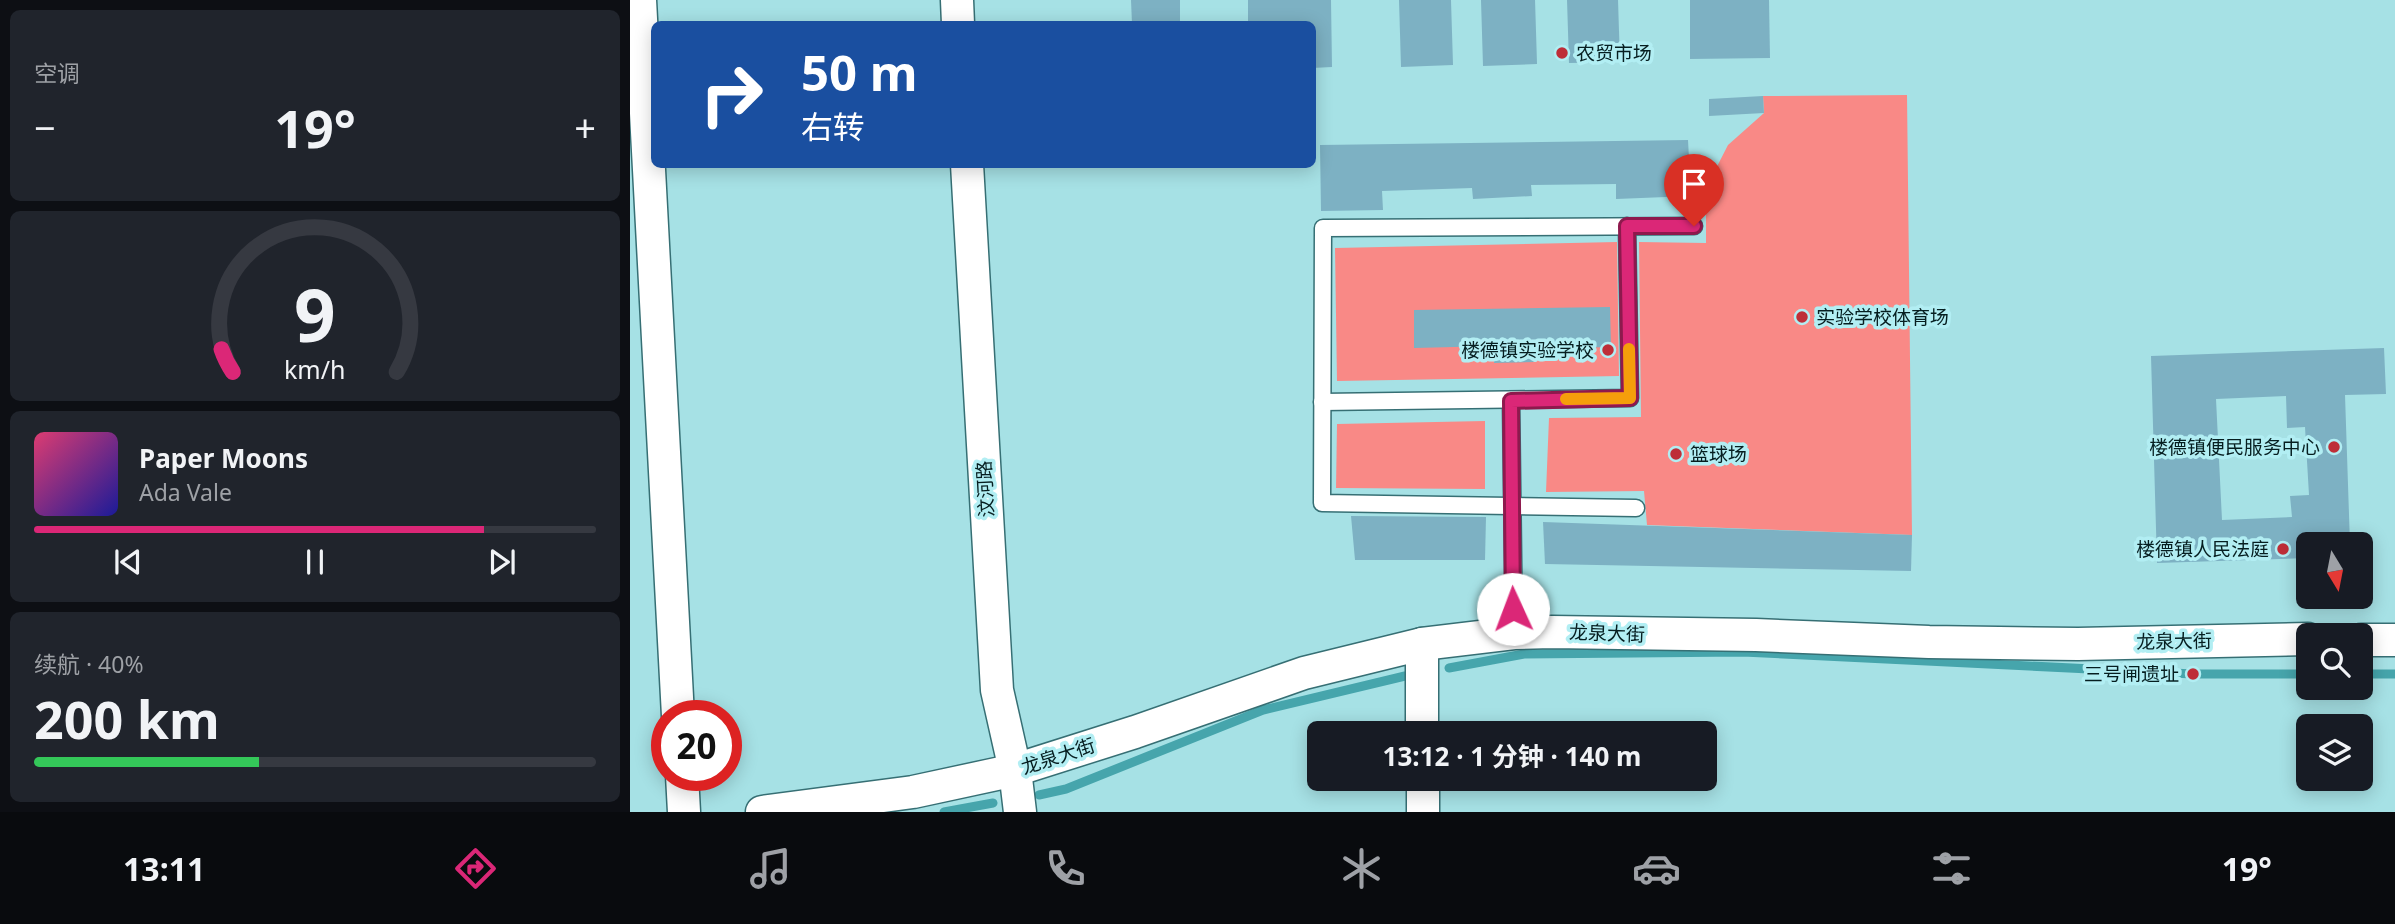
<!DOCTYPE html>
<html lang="zh">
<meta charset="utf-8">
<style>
body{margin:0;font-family:"Noto Sans","Noto Sans SC",sans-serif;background:#20242c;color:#f1f3f6;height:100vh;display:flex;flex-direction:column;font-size:26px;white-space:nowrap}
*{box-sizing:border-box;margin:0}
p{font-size:23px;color:#9ea1a6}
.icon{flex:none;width:38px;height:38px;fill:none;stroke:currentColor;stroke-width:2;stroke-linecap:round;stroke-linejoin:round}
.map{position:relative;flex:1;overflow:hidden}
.details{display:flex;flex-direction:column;gap:10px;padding:10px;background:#0d0f14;width:630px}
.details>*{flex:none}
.guide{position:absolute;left:21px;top:21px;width:665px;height:147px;border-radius:10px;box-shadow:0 4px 18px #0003;background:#1a4fa0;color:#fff;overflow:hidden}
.needle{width:46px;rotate:170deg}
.fabs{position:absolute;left:1666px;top:532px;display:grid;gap:14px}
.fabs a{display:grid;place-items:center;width:77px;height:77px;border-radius:10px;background:#171b24;box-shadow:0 4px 18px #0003;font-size:35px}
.speed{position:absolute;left:21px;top:700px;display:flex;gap:14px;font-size:35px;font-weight:700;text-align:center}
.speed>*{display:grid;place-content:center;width:91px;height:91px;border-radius:50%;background:#171b24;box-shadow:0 4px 18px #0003;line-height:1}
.speed .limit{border:10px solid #d22;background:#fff;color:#111}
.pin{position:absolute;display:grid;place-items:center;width:60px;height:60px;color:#fff;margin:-72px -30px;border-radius:50% 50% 50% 0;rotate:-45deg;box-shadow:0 0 7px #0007}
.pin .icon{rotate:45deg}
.me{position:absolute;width:77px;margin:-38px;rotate:358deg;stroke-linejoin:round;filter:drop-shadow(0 0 5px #0008)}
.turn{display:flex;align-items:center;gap:24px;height:147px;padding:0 35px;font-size:32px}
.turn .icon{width:91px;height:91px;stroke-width:2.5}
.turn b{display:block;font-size:49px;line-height:60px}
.big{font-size:52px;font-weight:700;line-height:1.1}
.details .card{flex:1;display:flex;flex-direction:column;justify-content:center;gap:10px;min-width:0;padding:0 24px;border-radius:10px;background:#20242c}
.details .dial{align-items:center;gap:0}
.dial svg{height:182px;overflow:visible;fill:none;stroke:#363941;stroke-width:7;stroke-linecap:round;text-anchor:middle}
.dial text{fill:#f1f3f6;stroke:none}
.song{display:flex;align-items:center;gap:21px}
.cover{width:84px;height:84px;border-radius:10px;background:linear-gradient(135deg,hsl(340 70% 55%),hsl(240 70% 35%))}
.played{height:7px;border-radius:4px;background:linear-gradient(90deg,#db2777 80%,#363941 80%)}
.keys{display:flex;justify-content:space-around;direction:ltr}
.heat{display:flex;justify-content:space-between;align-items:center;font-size:38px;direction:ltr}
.charge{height:10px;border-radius:5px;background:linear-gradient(90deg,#34c759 40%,#363941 0)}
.trip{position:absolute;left:677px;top:721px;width:410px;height:70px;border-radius:10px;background:#171b24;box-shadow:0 4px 18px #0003;font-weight:700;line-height:70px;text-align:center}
.tab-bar{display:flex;height:112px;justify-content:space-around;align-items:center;background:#090b0e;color:#9ea1a6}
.tab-bar .icon{width:49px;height:49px}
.tab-bar .on{color:#db2777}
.tab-bar b{font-size:32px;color:#f1f3f6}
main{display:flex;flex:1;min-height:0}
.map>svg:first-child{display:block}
.green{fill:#f98986}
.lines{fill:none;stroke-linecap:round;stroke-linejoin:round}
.stream{stroke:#46a5ac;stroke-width:9}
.building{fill:#7db1c3;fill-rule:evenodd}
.lane-casing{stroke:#366f74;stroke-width:19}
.street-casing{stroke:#366f74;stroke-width:35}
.lane{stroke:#fff;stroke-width:16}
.street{stroke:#fff;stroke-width:32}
.route-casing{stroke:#8e194d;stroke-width:18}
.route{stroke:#db2777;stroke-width:12}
.slow{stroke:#f59e0b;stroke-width:12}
.poi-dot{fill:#be2e38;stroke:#b2eef3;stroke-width:2.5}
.labels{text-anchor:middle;stroke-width:7;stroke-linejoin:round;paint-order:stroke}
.poi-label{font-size:19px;fill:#061e20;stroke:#b2eef3;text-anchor:end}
.street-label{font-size:19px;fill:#061e20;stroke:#b2eef3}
</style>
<main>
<section class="details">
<div class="card"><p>空调</p>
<div class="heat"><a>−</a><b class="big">19°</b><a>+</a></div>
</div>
<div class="card dial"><svg viewBox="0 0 100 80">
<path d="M14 69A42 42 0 1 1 86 69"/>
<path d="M14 69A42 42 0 0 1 9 59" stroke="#db2777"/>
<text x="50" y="56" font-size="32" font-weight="700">9</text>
<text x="50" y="72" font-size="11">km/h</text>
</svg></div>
<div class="card">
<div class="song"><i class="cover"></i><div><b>Paper Moons</b><p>Ada Vale</p></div></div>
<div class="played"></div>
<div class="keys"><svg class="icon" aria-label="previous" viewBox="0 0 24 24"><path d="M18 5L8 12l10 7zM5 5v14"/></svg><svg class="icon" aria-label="pause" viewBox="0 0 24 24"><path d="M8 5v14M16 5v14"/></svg><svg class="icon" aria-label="next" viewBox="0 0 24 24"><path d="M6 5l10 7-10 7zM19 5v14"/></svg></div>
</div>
<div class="card"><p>续航 · 40%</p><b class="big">200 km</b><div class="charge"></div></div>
</section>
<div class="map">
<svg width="1765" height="812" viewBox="0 0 1765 812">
<rect width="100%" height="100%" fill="#a6e1e5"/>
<g class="green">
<path d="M 1277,95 L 1282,535 L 1017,525 L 1014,491 L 916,492 L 919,418 L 1011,417 L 1009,242 L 1076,243 L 1076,188 L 1098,145 L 1134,113 L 1133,96 Z"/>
<path d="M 987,242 L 989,376 L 707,381 L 705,248 Z"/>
<path d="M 855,421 L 855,489 L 706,488 L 707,424 Z"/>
</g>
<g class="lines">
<g class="stream">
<path d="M 819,668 L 894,654 L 1113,652 L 1563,674 L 1678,674"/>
<path d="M 1731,674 L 1765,674"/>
<path d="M 409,795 L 436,789 L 633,710 L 775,676"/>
<path d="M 314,812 L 363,803"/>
</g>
</g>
<g class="building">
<path d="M 501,0 L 550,0 L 550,24 L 502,24 Z"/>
<path d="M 618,0 L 701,0 L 702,67 L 682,68 L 682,24 L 618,24 Z"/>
<path d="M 769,0 L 821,0 L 823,65 L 771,67 Z"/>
<path d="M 851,0 L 905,0 L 907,64 L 853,66 Z"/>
<path d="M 937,0 L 988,0 L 990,62 L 939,63 Z"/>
<path d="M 1060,0 L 1139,0 L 1140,58 L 1060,59 Z"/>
<path d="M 1133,96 L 1134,113 L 1079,116 L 1079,99 Z"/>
<path d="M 1058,140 L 1061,196 L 986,199 L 986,184 L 901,185 L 902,196 L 843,199 L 842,188 L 752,191 L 753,210 L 691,211 L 690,145 Z"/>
<path d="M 980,307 L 981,347 L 903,349 L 904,362 L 864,363 L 864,346 L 784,348 L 784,310 Z"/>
<path d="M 1754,348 L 1756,394 L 1715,395 L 1720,544 L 1678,544 L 1678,558 L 1527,563 L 1521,356 ZM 1656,396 L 1657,428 L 1675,427 L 1679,495 L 1660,496 L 1662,517 L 1592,520 L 1586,399 Z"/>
<path d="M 721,516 L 856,517 L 855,560 L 725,560 Z"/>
<path d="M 913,522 L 1282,535 L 1281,571 L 915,564 Z"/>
</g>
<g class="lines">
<defs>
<g id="lane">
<path d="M 881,401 L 884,633"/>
<path d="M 692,402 L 1000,398 L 997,226"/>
<path d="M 1006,508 L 692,503 L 693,228 L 1064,226"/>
</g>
<g id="street">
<path d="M 10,0 L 48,716"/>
<path d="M 327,0 L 328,24"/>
<path d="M 337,164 L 367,690 L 385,770 L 390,812"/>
<path d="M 1731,640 L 1765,640"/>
<path d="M 792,644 L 792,733"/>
<path d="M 52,775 L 54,812"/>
<path d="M 793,779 L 793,812"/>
<path d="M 132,812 L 283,792 L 385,770 L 505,732 L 674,673 L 792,644 L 884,633 L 922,632 L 1126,635 L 1299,642 L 1448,644 L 1678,639"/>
</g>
</defs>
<use href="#lane" class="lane-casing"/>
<use href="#street" class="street-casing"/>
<use href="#lane" class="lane"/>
<use href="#street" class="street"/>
</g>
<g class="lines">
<defs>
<path id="route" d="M 883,609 L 881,401 L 1000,398 L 997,226 L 1064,226"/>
</defs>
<use href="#route" class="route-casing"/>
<use href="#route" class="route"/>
<path class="slow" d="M 936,399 L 1000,398 L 999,349"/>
</g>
<g class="poi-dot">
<circle cx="932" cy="53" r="7"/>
<circle cx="1172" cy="317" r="7"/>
<circle cx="978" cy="350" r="7"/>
<circle cx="1704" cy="447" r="7"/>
<circle cx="1046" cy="454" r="7"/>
<circle cx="1653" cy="549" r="7"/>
<circle cx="1563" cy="674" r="7"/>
</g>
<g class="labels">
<g class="poi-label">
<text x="946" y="60" text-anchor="start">农贸市场</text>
<text x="1186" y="324" text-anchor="start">实验学校体育场</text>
<text x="964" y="357">楼德镇实验学校</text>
<text x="1690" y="454">楼德镇便民服务中心</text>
<text x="1060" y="461" text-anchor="start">篮球场</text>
<text x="1639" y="556">楼德镇人民法庭</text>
<text x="1549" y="681">三号闸遗址</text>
</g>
<g class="street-label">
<text transform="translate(355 489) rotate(-93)" y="7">汶河路</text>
<text transform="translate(977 633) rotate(2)" y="7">龙泉大街</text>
<text transform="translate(1544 641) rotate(-1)" y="7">龙泉大街</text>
<text transform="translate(428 756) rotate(-18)" y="7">龙泉大街</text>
</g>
</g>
</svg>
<div class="fabs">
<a><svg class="needle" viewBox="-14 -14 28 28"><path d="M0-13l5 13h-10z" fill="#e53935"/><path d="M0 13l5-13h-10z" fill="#9ea1a6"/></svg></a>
<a><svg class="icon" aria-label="search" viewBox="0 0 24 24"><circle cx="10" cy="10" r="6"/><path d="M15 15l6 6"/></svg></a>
<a><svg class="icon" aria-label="layers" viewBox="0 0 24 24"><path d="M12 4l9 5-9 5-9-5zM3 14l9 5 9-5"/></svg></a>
</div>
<div class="speed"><div class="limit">20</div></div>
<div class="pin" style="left:1064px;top:226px;background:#d93025"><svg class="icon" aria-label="arrive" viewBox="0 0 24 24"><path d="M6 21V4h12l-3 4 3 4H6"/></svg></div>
<svg class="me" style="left:883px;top:609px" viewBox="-20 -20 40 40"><circle r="19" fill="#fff"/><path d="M0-13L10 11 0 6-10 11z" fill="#db2777"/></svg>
<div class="trip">13:12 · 1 分钟 · 140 m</div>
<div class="guide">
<div class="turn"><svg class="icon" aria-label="right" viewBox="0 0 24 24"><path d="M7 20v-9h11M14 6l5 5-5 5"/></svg><div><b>50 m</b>右转</div></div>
</div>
</div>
</main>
<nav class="tab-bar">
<b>13:11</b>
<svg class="icon on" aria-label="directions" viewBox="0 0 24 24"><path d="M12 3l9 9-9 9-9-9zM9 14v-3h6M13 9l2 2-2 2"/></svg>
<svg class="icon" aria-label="music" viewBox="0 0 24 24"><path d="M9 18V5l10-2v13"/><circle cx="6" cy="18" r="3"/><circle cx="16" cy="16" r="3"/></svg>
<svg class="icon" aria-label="phone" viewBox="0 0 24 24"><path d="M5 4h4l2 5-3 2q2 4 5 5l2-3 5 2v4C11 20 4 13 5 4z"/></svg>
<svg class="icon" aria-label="climate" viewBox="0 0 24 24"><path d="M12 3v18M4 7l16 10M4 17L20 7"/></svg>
<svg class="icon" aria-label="car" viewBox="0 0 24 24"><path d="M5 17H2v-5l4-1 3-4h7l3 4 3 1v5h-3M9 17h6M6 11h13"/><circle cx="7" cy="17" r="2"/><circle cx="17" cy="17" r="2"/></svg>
<svg class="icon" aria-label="filters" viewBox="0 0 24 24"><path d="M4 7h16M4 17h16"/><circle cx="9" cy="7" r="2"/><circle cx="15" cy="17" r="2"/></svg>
<b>19°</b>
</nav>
